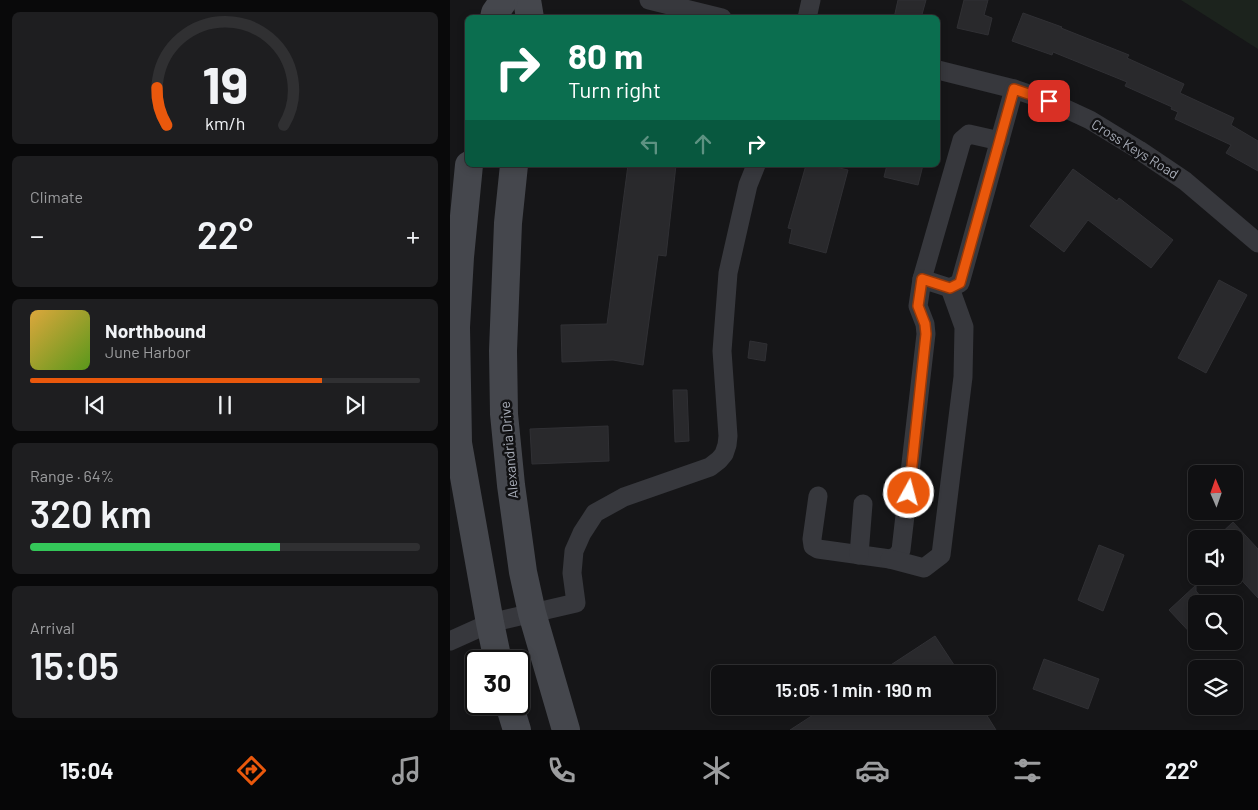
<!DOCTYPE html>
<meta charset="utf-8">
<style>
body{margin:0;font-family:Barlow,sans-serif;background:#1e1e20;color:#f1f3f6;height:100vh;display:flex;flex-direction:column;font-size:19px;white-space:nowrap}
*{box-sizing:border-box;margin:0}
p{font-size:16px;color:#9c9d9f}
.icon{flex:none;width:28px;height:28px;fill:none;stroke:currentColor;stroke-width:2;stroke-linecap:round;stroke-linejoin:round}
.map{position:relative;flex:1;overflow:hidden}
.side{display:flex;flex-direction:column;gap:12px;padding:12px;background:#09090a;width:450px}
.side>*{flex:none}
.banner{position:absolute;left:15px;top:15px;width:475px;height:152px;border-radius:8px;box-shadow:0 2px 8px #0003,0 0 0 1px #303032;background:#0b6e4f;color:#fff;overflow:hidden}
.needle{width:32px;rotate:358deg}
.fabs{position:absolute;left:738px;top:465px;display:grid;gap:10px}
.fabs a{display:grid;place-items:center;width:55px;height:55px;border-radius:8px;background:#101012;box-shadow:0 2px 8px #0003,0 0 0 1px #303032;font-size:25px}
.speed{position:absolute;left:15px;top:650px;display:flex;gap:10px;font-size:25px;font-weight:700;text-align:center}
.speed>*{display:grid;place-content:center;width:65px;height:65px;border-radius:50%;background:#101012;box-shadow:0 2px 8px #0003,0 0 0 1px #303032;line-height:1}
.speed .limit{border:2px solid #111;border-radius:8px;background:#fff;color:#111}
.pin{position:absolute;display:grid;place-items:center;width:42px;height:42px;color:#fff;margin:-21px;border-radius:10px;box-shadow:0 2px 8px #0006}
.me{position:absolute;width:55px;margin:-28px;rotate:7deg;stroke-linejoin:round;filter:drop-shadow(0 0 4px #0008)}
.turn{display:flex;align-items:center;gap:18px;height:105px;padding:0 20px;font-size:22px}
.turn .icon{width:65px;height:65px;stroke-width:2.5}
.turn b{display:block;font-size:35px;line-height:42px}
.lanes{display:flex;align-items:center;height:48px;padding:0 20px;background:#0003;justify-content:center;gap:25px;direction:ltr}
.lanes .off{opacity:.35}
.big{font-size:38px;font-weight:600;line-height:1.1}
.side .tile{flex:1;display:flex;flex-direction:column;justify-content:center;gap:8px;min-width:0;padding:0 18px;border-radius:8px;background:#1e1e20}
.side .dial{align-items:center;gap:0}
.dial svg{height:130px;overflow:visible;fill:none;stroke:#303032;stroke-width:7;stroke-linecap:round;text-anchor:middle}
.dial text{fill:#f1f3f6;stroke:none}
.song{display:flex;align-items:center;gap:15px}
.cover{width:60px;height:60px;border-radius:8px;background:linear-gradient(135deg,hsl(40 70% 55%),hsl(90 70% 35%))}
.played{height:5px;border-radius:2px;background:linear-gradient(90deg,#ea580c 75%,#303032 75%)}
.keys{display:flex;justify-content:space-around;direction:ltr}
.heat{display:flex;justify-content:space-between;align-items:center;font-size:28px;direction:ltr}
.charge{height:8px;border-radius:4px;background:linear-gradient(90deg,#34c759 64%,#303032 0)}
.trip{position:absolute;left:261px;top:665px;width:285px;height:50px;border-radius:8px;background:#101012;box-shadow:0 2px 8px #0003,0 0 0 1px #303032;font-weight:600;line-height:50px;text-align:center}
.menu{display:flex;height:80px;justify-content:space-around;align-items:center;background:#060607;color:#9c9d9f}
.menu .icon{width:35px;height:35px}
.menu .selected{color:#ea580c}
.menu b{font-size:22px;color:#f1f3f6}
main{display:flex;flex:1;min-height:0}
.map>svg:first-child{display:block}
.green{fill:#1c231d}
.building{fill:#29292c;stroke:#303034}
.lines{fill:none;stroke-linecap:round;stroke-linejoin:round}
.minor{stroke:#37383d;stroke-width:19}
.secondary{stroke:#45474d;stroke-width:28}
.route-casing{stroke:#983908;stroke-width:12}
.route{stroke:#ea580c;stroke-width:9}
.labels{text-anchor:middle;stroke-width:5;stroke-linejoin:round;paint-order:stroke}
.street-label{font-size:14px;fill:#a8adb8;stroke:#111113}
</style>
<main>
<section class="side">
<div class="tile dial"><svg viewBox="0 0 100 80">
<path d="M14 69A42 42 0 1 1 86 69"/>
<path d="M14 69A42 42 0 0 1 8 46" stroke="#ea580c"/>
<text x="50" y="56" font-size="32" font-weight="700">19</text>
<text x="50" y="72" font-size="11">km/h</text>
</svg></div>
<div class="tile"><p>Climate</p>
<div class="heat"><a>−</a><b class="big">22°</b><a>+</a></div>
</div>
<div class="tile">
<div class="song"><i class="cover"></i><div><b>Northbound</b><p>June Harbor</p></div></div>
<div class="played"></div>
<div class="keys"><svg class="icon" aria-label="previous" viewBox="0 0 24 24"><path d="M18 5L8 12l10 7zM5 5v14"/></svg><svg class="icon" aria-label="pause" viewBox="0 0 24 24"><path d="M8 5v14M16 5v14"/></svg><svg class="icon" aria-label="next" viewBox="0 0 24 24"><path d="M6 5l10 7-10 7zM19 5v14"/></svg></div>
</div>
<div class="tile"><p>Range · 64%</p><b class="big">320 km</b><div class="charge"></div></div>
<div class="tile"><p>Arrival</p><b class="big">15:05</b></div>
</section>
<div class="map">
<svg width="808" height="730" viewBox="0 0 808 730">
<rect width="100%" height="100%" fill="#161618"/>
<path class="green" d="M 731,0 L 808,0 L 808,49 Z"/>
<g class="building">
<path d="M 448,0 L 476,0 L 471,18 L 444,18 Z"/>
<path d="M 514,0 L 538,0 L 534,15 L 542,18 L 538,35 L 507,28 Z"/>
<path d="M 573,13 L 612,27 L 611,28 L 679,55 L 677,58 L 734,84 L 730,93 L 784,118 L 781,125 L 808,141 L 808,171 L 776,153 L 781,145 L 725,119 L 728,112 L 721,109 L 722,107 L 675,86 L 677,82 L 603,52 L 602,55 L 562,41 Z"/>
<path d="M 178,165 L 226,165 L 216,256 L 208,255 L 193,365 L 163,360 L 112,362 L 111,325 L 157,324 Z"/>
<path d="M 356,165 L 377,165 L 398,170 L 376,253 L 339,243 L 342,229 L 338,228 Z"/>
<path d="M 437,165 L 473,165 L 468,185 L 434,177 Z"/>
<path d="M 623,169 L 667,201 L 669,198 L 723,240 L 701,268 L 638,220 L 614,252 L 580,226 Z"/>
<path d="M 769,280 L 797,295 L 756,373 L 728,358 Z"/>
<path d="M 300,341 L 317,344 L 315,361 L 298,358 Z"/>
<path d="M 223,390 L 237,390 L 239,441 L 225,442 Z"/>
<path d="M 158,426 L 159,461 L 82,464 L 80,429 Z"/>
<path d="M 783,522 L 808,549 L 808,598 L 784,572 L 784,539 L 765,539 Z"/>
<path d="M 649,545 L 674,555 L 653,611 L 628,600 Z"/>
<path d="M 746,585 L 746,591 L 757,604 L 746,604 L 746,639 L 719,610 Z"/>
<path d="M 485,636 L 510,674 L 427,674 Z"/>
<path d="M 594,659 L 649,679 L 638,709 L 583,689 Z"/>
<path d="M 377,706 L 531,706 L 546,730 L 340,730 Z"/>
</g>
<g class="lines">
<g class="minor">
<path d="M 199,0 L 272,18"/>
<path d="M 357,18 L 361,0"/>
<path d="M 488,70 L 564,89 L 599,101 L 640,120 L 689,150 L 735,181 L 808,243"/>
<path d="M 472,279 L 512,140 L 519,134 L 550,141"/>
<path d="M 368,496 L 362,539 L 363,546 L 368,549 L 440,559 L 447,556 L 451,550 L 476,334 L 475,324 L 468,306 L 472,279 L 500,288 L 510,283 L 564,89"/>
<path d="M 409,555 L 413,504"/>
<path d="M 440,559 L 474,568 L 491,555 L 513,377 L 514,327 L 500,288"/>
<path d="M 0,641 L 40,623 L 126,603 L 122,573 L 124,551 L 132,533 L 145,513 L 174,497 L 260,467 L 269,460 L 274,454 L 277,445 L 278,436 L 272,351 L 278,273 L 298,185 L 306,165"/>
</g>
<g class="secondary">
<path d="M 77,0 L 80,18"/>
<path d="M 44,18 L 45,13 L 54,0"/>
<path d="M 19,165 L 10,257 L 6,327 L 8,443 L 40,623 L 48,661"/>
<path d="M 64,165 L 58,223 L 53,351 L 54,414 L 61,485 L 73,572 L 82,613 L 116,730"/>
<path d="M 59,704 L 67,730"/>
</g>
</g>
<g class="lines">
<defs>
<path id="route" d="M 459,493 L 476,334 L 475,324 L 468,306 L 472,279 L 500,288 L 510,283 L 564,89 L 599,101"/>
</defs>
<use href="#route" class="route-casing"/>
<use href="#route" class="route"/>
</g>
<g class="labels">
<g class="street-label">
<text transform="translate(685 149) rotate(32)" y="5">Cross Keys Road</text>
<text transform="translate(59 450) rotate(-95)" y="5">Alexandria Drive</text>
</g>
</g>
</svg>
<div class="fabs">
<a><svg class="needle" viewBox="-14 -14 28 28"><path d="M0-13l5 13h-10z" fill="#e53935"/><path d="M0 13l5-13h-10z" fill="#9c9d9f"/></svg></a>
<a><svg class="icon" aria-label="sound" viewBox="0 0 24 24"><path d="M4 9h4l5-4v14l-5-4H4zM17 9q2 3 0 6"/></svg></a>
<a><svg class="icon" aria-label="search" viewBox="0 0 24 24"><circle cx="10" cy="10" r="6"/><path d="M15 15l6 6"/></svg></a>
<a><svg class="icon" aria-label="layers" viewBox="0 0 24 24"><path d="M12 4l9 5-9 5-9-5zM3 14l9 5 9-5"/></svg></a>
</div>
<div class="speed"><div class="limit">30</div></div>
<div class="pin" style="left:599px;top:101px;background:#d93025"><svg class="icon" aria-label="arrive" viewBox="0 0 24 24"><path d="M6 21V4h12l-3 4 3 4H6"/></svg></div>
<svg class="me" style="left:459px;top:493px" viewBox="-20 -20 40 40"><circle r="17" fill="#ea580c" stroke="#fff" stroke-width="3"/><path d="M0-11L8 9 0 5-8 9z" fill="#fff"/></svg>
<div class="trip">15:05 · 1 min · 190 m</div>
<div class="banner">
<div class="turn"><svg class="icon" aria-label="right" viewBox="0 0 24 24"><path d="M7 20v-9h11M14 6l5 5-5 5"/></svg><div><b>80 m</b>Turn right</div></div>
<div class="lanes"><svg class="icon off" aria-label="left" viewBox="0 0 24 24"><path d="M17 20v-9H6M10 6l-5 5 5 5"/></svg><svg class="icon off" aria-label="ahead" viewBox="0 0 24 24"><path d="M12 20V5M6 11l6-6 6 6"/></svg><svg class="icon" aria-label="right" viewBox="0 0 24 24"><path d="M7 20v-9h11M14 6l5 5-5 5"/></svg></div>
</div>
</div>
</main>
<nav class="menu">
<b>15:04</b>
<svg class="icon selected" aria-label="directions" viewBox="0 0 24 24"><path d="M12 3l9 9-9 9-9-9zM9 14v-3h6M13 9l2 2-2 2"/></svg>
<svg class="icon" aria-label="music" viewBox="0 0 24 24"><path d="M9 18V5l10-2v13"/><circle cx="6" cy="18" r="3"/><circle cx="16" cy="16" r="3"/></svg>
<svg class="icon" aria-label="phone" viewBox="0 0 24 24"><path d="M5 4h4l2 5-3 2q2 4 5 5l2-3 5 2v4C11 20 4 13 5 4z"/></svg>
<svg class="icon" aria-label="climate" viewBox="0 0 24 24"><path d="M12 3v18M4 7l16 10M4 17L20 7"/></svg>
<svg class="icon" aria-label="car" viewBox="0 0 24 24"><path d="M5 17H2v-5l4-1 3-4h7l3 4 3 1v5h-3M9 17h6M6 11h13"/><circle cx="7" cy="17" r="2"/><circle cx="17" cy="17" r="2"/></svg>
<svg class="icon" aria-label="filters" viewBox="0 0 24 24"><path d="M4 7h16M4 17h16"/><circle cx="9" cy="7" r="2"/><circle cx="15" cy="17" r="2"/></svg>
<b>22°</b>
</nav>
